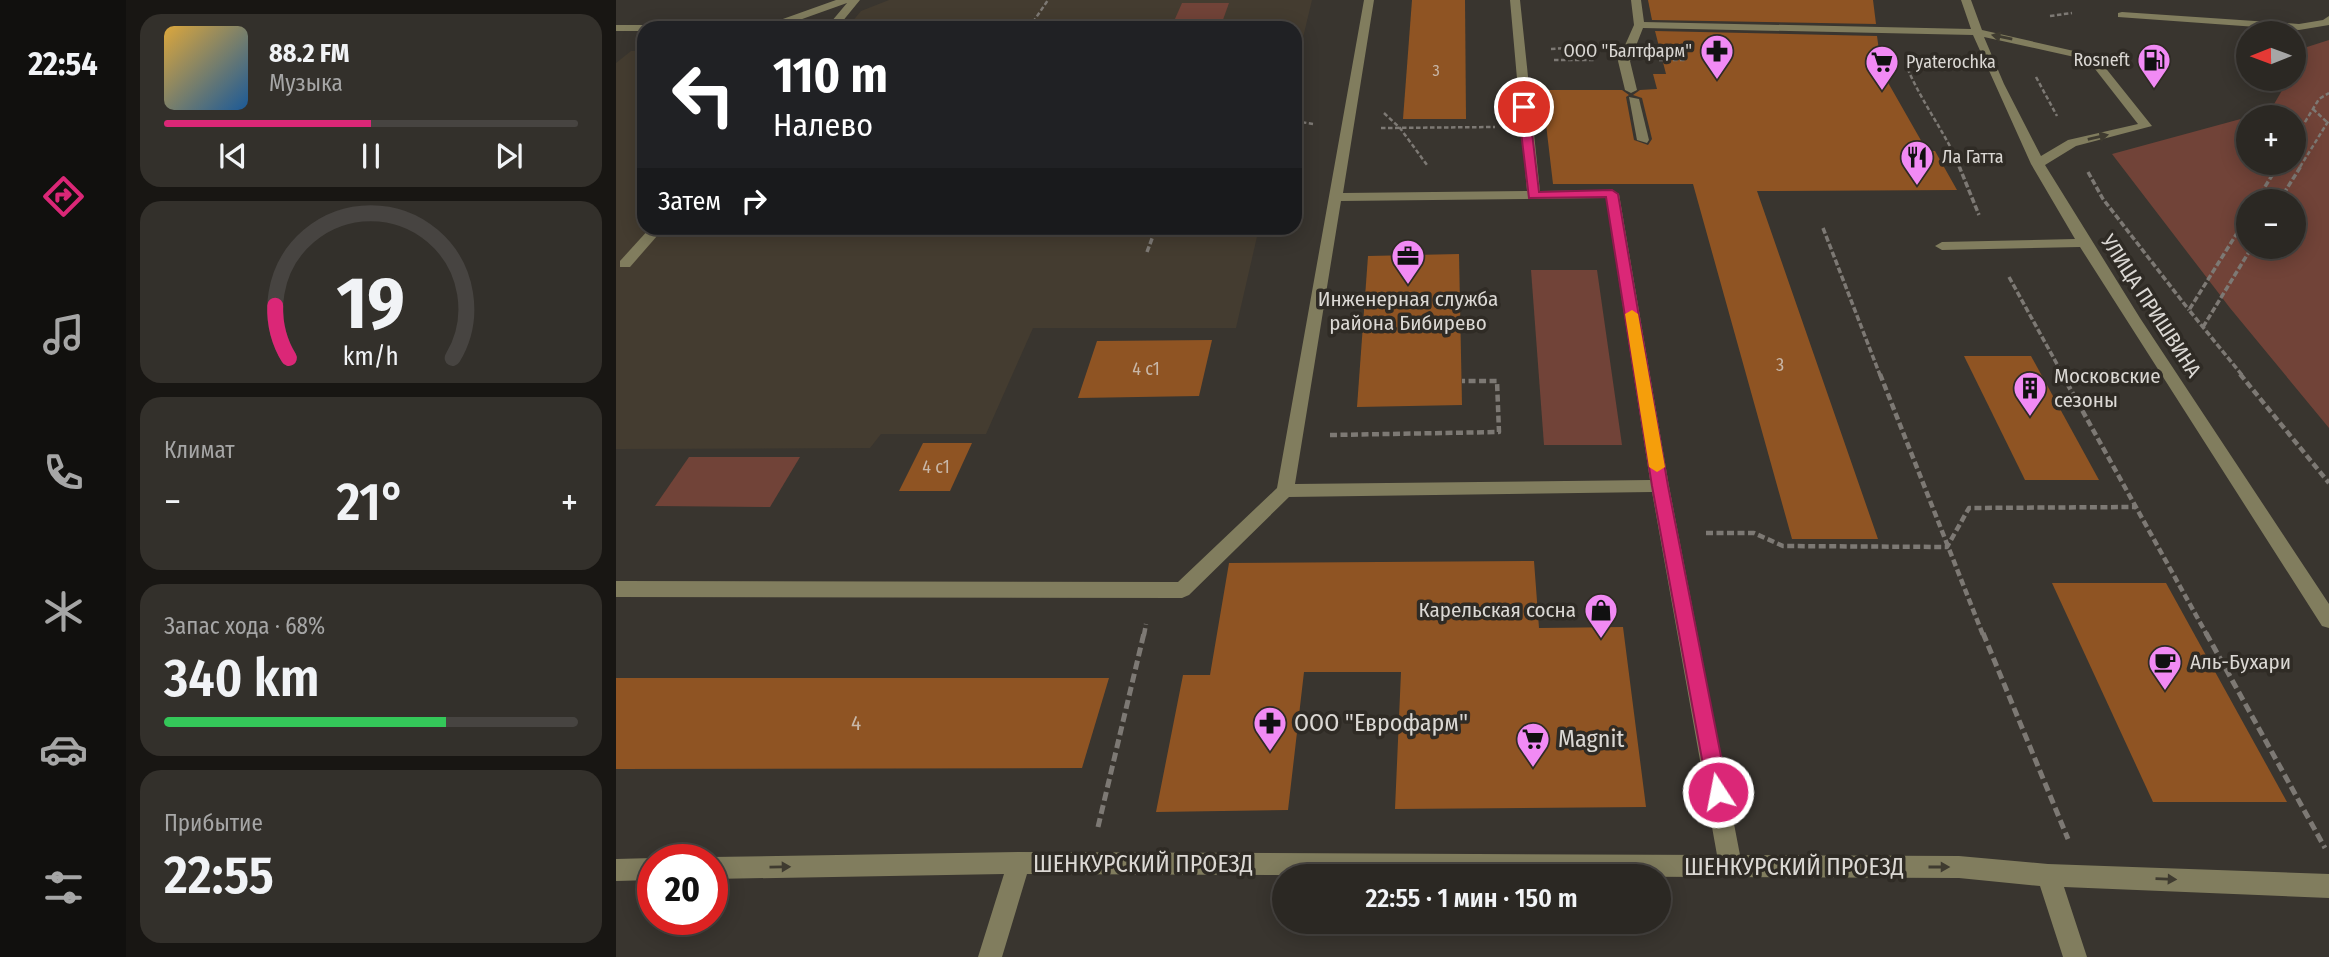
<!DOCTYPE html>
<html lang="ru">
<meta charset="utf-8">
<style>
body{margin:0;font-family:"Fira Sans Condensed",sans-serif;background:#33302b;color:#f1f3f6;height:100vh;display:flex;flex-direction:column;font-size:26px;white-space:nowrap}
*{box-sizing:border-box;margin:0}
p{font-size:23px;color:#a6a6a6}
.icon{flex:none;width:38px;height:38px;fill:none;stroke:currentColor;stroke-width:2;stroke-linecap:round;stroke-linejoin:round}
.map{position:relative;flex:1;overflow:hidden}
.side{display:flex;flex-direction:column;gap:14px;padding:14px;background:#181613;width:490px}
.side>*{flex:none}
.guide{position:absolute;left:21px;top:21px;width:665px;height:214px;border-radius:21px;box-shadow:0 4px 18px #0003,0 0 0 2px #474441;background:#202124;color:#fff;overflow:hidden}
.needle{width:46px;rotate:269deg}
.fabs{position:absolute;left:1620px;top:21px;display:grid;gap:14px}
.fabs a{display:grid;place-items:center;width:70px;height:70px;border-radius:50%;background:#2b2823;box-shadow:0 4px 18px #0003,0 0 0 2px #474441;font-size:35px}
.speed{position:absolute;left:21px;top:844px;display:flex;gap:14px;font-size:35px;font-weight:700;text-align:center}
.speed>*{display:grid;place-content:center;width:91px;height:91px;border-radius:50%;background:#2b2823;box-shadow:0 4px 18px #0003,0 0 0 2px #474441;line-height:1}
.speed .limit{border:10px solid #d22;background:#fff;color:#111}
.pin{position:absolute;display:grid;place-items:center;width:60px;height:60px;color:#fff;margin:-30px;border:4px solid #fff;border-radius:50%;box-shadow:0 2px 7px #0007}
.me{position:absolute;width:77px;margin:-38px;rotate:349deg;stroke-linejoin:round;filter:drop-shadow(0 0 5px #0008)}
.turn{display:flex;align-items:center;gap:24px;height:147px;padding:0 21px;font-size:32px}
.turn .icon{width:91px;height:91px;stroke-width:2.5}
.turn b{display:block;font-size:49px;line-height:60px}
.then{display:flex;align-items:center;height:66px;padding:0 21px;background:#0003;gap:14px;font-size:26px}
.big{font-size:52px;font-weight:600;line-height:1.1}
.side .tile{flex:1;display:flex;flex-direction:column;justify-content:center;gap:10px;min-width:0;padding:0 24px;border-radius:21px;background:#33302b}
.side .dial{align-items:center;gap:0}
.dial svg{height:182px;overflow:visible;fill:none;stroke:#474441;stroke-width:7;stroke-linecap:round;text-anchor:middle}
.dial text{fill:#f1f3f6;stroke:none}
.song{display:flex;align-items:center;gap:21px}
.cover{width:84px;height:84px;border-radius:10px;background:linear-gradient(135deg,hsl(40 70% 55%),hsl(210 70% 35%))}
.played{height:7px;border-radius:4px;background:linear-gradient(90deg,#db2777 50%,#474441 50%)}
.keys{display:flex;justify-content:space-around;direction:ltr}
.heat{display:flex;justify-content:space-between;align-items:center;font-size:38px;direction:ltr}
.charge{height:10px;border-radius:5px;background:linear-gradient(90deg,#34c759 68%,#474441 0)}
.trip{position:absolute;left:656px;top:864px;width:399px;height:70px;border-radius:35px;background:#2b2823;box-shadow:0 4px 18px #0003,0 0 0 2px #474441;font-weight:600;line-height:70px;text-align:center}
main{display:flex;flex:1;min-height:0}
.menu{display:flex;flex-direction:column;width:126px;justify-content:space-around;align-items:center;background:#11100e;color:#a6a6a6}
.menu .icon{width:49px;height:49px}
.menu .on{color:#db2777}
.menu b{font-size:32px;color:#f1f3f6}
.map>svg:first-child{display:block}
.built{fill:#443c30}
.green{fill:#714338;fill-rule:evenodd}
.building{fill:#8f5423}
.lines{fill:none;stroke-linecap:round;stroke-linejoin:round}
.path-far3{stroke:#7d7974;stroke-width:2.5;stroke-dasharray:4.5 2.5;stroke-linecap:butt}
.path-far2{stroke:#7d7974;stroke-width:3.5;stroke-dasharray:6 2.5;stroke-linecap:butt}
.path-far1{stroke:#7d7974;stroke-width:4.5;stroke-dasharray:7 3.5;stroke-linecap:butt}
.path{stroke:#7d7974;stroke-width:5;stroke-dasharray:9 4.5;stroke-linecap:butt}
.minor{fill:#817d5e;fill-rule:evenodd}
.oneway{fill:#3f3b30}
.route{fill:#db2777;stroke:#8e194d;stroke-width:2}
.slow{fill:#f59e0b}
.labels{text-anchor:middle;stroke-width:7;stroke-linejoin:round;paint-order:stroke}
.far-number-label{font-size:16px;fill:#c8b7a8}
.far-poi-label{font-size:18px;fill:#dbd8d4;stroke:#2f2b25;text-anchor:end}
.number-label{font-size:18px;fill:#c8b7a8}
.poi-label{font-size:21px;fill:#dbd8d4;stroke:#2f2b25;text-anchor:start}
.street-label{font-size:21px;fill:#dbd8d4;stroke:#2f2b25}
.near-number-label{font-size:21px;fill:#c8b7a8}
.near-poi-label{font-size:24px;fill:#dbd8d4;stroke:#2f2b25;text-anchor:start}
.near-street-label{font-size:24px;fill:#dbd8d4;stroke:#2f2b25}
</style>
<main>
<nav class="menu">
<b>22:54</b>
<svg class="icon on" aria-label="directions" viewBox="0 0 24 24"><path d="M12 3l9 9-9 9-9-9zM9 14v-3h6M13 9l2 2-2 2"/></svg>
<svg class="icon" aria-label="music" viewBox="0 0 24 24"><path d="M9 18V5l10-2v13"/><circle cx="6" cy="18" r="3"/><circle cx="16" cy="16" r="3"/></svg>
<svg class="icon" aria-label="phone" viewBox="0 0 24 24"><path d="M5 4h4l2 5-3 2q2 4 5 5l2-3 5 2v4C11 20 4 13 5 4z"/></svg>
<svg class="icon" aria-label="climate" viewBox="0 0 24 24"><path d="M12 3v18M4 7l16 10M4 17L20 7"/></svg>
<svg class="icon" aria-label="car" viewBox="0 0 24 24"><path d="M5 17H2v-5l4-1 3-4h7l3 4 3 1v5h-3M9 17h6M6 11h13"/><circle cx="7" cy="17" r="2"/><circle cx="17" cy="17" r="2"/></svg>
<svg class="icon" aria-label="filters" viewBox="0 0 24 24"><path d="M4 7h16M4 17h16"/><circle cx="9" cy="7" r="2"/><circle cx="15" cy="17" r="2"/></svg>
</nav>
<section class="side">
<div class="tile">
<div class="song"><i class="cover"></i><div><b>88.2 FM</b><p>Музыка</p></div></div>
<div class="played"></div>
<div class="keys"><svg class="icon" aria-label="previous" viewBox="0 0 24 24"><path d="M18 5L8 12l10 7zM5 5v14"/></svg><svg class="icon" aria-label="pause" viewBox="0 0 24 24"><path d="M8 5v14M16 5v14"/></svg><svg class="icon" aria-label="next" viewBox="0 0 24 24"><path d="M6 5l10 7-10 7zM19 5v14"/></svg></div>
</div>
<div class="tile dial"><svg viewBox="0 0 100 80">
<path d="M14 69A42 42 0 1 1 86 69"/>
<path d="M14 69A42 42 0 0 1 8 46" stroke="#db2777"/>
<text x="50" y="56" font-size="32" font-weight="700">19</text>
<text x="50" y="72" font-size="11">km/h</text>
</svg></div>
<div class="tile"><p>Климат</p>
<div class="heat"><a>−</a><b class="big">21°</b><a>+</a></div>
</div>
<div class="tile"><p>Запас хода · 68%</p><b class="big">340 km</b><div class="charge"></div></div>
<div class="tile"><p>Прибытие</p><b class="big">22:55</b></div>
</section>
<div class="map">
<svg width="1713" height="957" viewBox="0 0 1713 957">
<rect width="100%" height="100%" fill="#39352f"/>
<g class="built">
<path d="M 273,0 L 696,0 L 679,71 L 679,28 L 231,28 L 245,11 Z"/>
<path d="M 15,51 L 28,51 L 28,228 L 643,228 L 620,328 L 417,328 L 370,434 L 265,434 L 254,448 L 0,449 L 0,63 Z"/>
</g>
<g class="green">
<path d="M 566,3 L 613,3 L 604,28 L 555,28 Z"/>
<path d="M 1713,40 L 1713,428 L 1614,308 L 1496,154 L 1654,111 L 1668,87 L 1648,80 L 1678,79 L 1678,67 L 1691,47 ZM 1633,117 L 1678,117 L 1678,163 L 1633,163 ZM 1633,201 L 1678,201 L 1678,247 L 1633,247 Z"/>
<path d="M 915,270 L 981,270 L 1006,445 L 928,445 Z"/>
<path d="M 73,457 L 184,457 L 154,507 L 39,506 Z"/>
</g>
<g class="building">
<path d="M 796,0 L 849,0 L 850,119 L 787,119 Z"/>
<path d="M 1032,0 L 1257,0 L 1260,24 L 1036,20 Z"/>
<path d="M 1039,31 L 1261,36 L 1266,72 L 1311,151 L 1319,151 L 1341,190 L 1141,191 L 1262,539 L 1176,539 L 1077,184 L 937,184 L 926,90 L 1006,90 L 1013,95 L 1010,97 L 1018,140 L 1032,145 L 1036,139 L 1026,98 L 1017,95 L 1024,90 L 1041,89 L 1037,74 L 1050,74 Z"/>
<path d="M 843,254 L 846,405 L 741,407 L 752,256 Z"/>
<path d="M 596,340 L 583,396 L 462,398 L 481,341 Z"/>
<path d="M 1348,356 L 1415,356 L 1483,480 L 1409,480 Z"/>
<path d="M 307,443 L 356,443 L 334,491 L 283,491 Z"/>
<path d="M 918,561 L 923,628 L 1007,627 L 1030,807 L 779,809 L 785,672 L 688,672 L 672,810 L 540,812 L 567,675 L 594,675 L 613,563 Z"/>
<path d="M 1436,583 L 1550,583 L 1671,802 L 1537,802 Z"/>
<path d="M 0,678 L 493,678 L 466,768 L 0,769 Z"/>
</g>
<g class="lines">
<g class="path-far3">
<path d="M 1434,16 L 1456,13"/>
<path d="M 413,28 L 432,0"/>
<path d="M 935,49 L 979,46"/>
<path d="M 938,60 L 978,60"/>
<path d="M 1043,60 L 1069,60"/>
<path d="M 1289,62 C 1303,99 1328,130 1344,167"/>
<path d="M 1420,77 L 1441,116"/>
<path d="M 1697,109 L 1712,123"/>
<path d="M 768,113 L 784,128 L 811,165"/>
<path d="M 679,121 L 697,124"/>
<path d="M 765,128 L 879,127"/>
<path d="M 1678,140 L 1703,99 L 1713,93"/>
<path d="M 1661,167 L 1664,163"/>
<path d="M 1684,167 L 1713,120"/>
</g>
<g class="path-far2">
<path d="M 1343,166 L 1363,215"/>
<path d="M 1472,172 L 1487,199 L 1573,310"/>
<path d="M 1640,201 L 1662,166"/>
<path d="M 1663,201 L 1685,166"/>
<path d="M 1207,228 L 1264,375"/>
<path d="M 531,252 L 540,228"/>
<path d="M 1393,277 L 1447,375"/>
<path d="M 1587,327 L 1636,247"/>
<path d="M 1626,375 L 1573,310 L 1633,214"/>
</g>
<g class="path-far1">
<path d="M 1264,374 L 1367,635"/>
<path d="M 1446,374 L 1591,635"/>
<path d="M 1624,374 L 1713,483"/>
<path d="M 714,435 L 883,432 L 881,381 L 846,381"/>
<path d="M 1090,533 L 1138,533 L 1167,546 L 1331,547 L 1353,508 L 1519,507"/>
<path d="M 528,635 L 530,624"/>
</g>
<g class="path">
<path d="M 1367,633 L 1452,839"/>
<path d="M 1590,633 L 1709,848"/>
<path d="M 482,827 L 528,633"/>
</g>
<g class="minor">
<path d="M 220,0 L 244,0 L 221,28 L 210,28 L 231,3 L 161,28 L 28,28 L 28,31 L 0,31 L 0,25 L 150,25 Z"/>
<path d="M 748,0 L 758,0 L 727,193 L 911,191 L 894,0 L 904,0 L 924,191 L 996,190 L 1003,194 L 1053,486 L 1124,855 L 1343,856 L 1432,864 L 1713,874 L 1713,898 L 1448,887 L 1471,957 L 1447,957 L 1424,886 L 1343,878 L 411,874 L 386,957 L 362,957 L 388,874 L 96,879 L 96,859 L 90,859 L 96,857 L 403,852 L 1101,855 L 1036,492 L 673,497 L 573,595 L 566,598 L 0,597 L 0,581 L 562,582 L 661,488 ZM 990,198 L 1034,480 L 679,484 L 725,201 Z"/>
<path d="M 1015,0 L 1025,0 L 1028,22 L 1355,29 L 1345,0 L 1355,0 L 1366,30 L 1480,56 L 1536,126 L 1460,146 L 1429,165 L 1524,318 L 1713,604 L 1713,628 L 1706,626 L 1464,247 L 1326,250 L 1319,246 L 1326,242 L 1459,239 L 1415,164 L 1357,35 L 1027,28 L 1014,61 L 1021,90 L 1015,93 L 1009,90 L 1002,61 L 1018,25 ZM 1368,37 L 1472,60 L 1522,124 L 1452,140 L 1425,156 L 1388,84 Z"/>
<path d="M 1506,12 L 1683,24 L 1707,20 L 1713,16 L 1713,25 L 1683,30 L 1502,17 L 1502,13 Z"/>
<path d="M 1013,97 L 1023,99 L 1033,140 L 1031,143 L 1021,140 Z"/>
<path d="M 34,228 L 48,228 L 14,267 L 4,267 L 4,261 Z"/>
<path d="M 37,858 L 41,859 L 37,859 L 37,880 L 0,881 L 0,859 Z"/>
</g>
</g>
<defs><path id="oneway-solid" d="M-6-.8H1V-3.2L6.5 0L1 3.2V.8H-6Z" transform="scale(1.75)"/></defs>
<g class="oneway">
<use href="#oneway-solid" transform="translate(1386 37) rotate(-169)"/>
<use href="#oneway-solid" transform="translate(1482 137) rotate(-13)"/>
<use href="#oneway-solid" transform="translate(164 867) rotate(-1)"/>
<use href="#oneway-solid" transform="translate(1323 867)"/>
<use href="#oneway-solid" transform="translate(1550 879) rotate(2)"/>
</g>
<path class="route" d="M 908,104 L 913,107 L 923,192 L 996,190 L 1002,194 L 1052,486 L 1112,792 L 1109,798 L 1102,801 L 1095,798 L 1092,792 L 1036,486 L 990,197 L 913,198 L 902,107 Z"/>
<path class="slow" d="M 1016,310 L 1022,314 L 1049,467 L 1041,472 L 1033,467 L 1009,314 Z"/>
<defs>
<symbol id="pharmacy-pin" viewBox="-11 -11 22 30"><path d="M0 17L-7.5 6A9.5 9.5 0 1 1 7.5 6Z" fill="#f18af4" stroke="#2f2b25"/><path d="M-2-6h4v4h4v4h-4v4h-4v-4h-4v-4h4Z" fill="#111"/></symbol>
<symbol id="fuel-pin" viewBox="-11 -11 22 30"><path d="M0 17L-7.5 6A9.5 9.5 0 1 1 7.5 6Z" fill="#f18af4" stroke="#2f2b25"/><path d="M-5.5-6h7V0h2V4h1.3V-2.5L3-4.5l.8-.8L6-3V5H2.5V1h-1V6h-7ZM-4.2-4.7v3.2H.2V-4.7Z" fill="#111"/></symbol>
<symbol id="supermarket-pin" viewBox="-11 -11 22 30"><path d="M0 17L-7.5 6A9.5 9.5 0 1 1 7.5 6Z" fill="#f18af4" stroke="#2f2b25"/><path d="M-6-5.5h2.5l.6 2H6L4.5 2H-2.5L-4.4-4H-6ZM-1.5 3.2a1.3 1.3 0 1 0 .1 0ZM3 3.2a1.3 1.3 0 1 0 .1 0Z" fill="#111"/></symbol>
<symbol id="restaurant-pin" viewBox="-11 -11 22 30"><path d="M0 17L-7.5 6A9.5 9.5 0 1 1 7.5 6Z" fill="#f18af4" stroke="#2f2b25"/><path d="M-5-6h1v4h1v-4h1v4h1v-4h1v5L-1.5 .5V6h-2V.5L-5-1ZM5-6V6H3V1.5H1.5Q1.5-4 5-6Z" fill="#111"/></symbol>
<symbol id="office-pin" viewBox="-11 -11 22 30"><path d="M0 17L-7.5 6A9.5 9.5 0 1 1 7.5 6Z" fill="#f18af4" stroke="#2f2b25"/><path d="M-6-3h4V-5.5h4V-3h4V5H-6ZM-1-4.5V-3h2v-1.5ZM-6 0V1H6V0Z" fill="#111"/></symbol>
<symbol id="building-pin" viewBox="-11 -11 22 30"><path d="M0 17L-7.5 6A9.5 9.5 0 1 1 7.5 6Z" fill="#f18af4" stroke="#2f2b25"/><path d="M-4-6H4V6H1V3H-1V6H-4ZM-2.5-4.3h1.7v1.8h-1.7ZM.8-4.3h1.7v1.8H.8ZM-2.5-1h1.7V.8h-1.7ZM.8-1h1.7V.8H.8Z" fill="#111"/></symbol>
<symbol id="shop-pin" viewBox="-11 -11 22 30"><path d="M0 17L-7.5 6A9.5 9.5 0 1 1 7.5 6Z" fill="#f18af4" stroke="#2f2b25"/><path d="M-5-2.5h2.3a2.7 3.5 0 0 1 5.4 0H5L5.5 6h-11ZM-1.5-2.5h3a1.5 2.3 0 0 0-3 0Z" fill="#111"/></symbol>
<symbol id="cafe-pin" viewBox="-11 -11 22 30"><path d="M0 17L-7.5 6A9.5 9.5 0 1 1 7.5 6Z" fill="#f18af4" stroke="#2f2b25"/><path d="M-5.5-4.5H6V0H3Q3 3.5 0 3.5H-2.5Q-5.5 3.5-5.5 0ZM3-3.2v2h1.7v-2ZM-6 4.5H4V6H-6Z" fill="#111"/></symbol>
</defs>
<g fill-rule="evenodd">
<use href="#pharmacy-pin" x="1082" y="32" width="38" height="52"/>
<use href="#fuel-pin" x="1519" y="41" width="38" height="52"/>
<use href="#supermarket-pin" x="1247" y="43" width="38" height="52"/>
<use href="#restaurant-pin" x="1282" y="138" width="38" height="52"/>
<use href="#office-pin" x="773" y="237" width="38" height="52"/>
<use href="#building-pin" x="1395" y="369" width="38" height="52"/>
<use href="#shop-pin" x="966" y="591" width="38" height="52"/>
<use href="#cafe-pin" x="1530" y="643" width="38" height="52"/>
<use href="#pharmacy-pin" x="635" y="704" width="38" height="52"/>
<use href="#supermarket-pin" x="898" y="720" width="38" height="52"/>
</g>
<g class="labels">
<g class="far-number-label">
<text x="820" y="76">3</text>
</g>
<g class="far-poi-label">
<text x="1076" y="57">ООО "Балтфарм"</text>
<text x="1514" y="66">Rosneft</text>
<text x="1290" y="68" text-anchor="start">Pyaterochka</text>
<text x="1326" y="163" text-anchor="start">Ла Гатта</text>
</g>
<g class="number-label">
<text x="1164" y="371">3</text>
<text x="530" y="375">4 с1</text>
<text x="320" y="473">4 с1</text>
</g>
<g class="poi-label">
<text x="792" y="306" text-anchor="middle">Инженерная служба<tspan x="792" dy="24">района Бибирево</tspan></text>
<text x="1438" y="383">Московские<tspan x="1438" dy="24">сезоны</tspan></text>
<text x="960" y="617" text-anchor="end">Карельская сосна</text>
<text x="1574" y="669">Аль-Бухари</text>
</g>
<g class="street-label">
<text transform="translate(1535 306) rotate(57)" y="7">УЛИЦА ПРИШВИНА</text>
</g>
<g class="near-number-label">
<text x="240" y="730">4</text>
</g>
<g class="near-poi-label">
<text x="678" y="731">ООО "Еврофарм"</text>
<text x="942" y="747">Magnit</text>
</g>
<g class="near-street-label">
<text x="527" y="872">ШЕНКУРСКИЙ ПРОЕЗД</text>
<text x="1178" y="875">ШЕНКУРСКИЙ ПРОЕЗД</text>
</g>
</g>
</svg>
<div class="fabs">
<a><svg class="needle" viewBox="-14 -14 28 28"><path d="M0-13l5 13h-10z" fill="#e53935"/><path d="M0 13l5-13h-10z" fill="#a6a6a6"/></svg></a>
<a>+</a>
<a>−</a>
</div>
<div class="speed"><div class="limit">20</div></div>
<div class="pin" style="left:908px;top:107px;background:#d93025"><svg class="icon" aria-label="arrive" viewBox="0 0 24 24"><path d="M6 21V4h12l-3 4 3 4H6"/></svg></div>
<svg class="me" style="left:1102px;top:792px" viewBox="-20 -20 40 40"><circle r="17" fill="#db2777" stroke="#fff" stroke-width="3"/><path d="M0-11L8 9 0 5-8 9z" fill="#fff"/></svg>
<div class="trip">22:55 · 1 мин · 150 m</div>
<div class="guide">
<div class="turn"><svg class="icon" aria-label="left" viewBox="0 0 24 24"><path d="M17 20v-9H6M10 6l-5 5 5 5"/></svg><div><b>110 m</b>Налево</div></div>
<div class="then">Затем<svg class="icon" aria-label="right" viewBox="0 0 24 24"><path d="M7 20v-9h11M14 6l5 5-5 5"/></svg></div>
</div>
</div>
</main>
